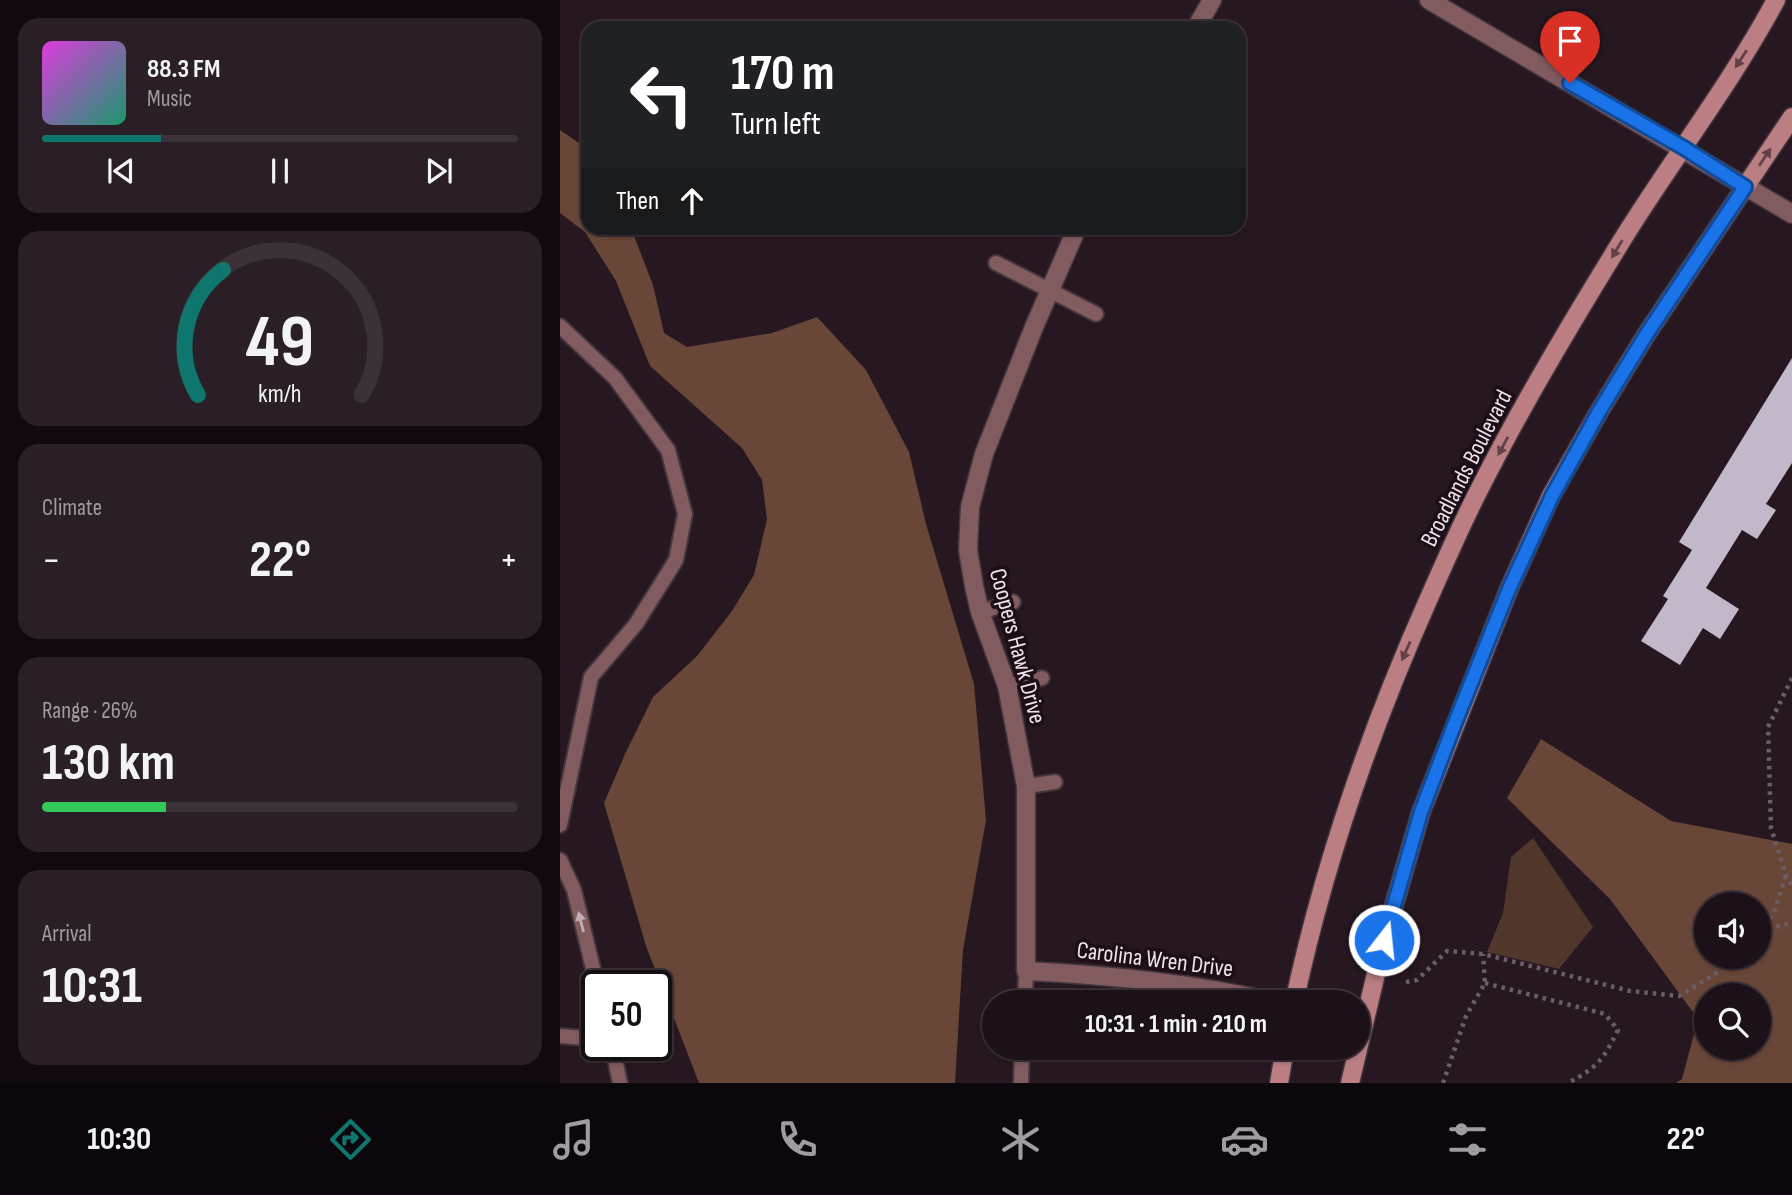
<!DOCTYPE html>
<meta charset="utf-8">
<style>
body{margin:0;font-family:"Sofia Sans Condensed",sans-serif;background:#2a1f26;color:#f1f3f6;height:100vh;display:flex;flex-direction:column;font-size:26px;white-space:nowrap}
*{box-sizing:border-box;margin:0}
p{font-size:23px;color:#a09da2}
.icon{flex:none;width:38px;height:38px;fill:none;stroke:currentColor;stroke-width:2;stroke-linecap:round;stroke-linejoin:round}
.map{position:relative;flex:1;overflow:hidden}
.drawer{display:flex;flex-direction:column;gap:18px;padding:18px;background:#10090e;width:560px}
.drawer>*{flex:none}
.guide{position:absolute;left:21px;top:21px;width:665px;height:214px;border-radius:21px;box-shadow:0 2px 5px #0004,0 0 0 2px #3b3138;background:#202124;color:#fff;overflow:hidden}
.tools{position:absolute;left:1134px;top:892px;display:grid;gap:14px}
.tools a{display:grid;place-items:center;width:77px;height:77px;border-radius:50%;background:#1d1119;box-shadow:0 2px 5px #0004,0 0 0 2px #3b3138;font-size:35px}
.speed{position:absolute;left:21px;top:970px;display:flex;gap:14px;font-size:35px;font-weight:700;text-align:center}
.speed>*{display:grid;place-content:center;width:91px;height:91px;border-radius:50%;background:#1d1119;box-shadow:0 2px 5px #0004,0 0 0 2px #3b3138;line-height:1}
.speed .limit{border:4px solid #111;border-radius:10px;background:#fff;color:#111}
.pin{position:absolute;display:grid;place-items:center;width:60px;height:60px;color:#fff;margin:-72px -30px;border-radius:50% 50% 50% 0;rotate:-45deg;box-shadow:0 0 7px #0007}
.pin .icon{rotate:45deg}
.me{position:absolute;width:77px;margin:-38px;rotate:16deg;stroke-linejoin:round;filter:drop-shadow(0 0 5px #0008)}
.turn{display:flex;align-items:center;gap:24px;height:147px;padding:0 35px;font-size:32px}
.turn .icon{width:91px;height:91px;stroke-width:2.5}
.turn b{display:block;font-size:49px;line-height:60px}
.then{display:flex;align-items:center;height:66px;padding:0 35px;background:#0003;gap:14px;font-size:26px}
.big{font-size:52px;font-weight:700;line-height:1.1}
.drawer .widget{flex:1;display:flex;flex-direction:column;justify-content:center;gap:10px;min-width:0;padding:0 24px;border-radius:21px;background:#2a1f26}
.drawer .dial{align-items:center;gap:0}
.dial svg{height:182px;overflow:visible;fill:none;stroke:#3b3138;stroke-width:7;stroke-linecap:round;text-anchor:middle}
.dial text{fill:#f1f3f6;stroke:none}
.song{display:flex;align-items:center;gap:21px}
.cover{width:84px;height:84px;border-radius:10px;background:linear-gradient(135deg,hsl(300 70% 55%),hsl(160 70% 35%))}
.played{height:7px;border-radius:4px;background:linear-gradient(90deg,#0f766e 25%,#3b3138 25%)}
.keys{display:flex;justify-content:space-around;direction:ltr}
.heat{display:flex;justify-content:space-between;align-items:center;font-size:38px;direction:ltr}
.charge{height:10px;border-radius:5px;background:linear-gradient(90deg,#34c759 26%,#3b3138 0)}
.trip{position:absolute;left:422px;top:990px;width:388px;height:70px;border-radius:35px;background:#1d1119;box-shadow:0 2px 5px #0004,0 0 0 2px #3b3138;font-weight:700;line-height:70px;text-align:center}
.tab-bar{display:flex;height:112px;justify-content:space-around;align-items:center;background:#0c070a;color:#a09da2}
.tab-bar .icon{width:49px;height:49px}
.tab-bar .selected{color:#0f766e}
.tab-bar b{font-size:32px;color:#f1f3f6}
main{display:flex;flex:1;min-height:0}
.map>svg:first-child{display:block}
.green{fill:#50362b}
.forest{fill:#684638;fill-rule:evenodd}
.building{fill:#c3b7ca}
.lines{fill:none;stroke-linecap:round;stroke-linejoin:round}
.service-casing{stroke:#43343d;stroke-width:18}
.minor-casing{stroke:#43343d;stroke-width:21}
.secondary-casing{stroke:#43343d;stroke-width:21}
.path{stroke:#6c5e66;stroke-width:4.5;stroke-dasharray:3.5 5;stroke-linecap:butt}
.service{stroke:#815b5e;stroke-width:14}
.minor{stroke:#815b5e;stroke-width:18}
.secondary{stroke:#ba7e83;stroke-width:18}
.oneway{fill:#644048}
.oneway2{fill:#c3adb2}
.route-casing{stroke:#114b97;stroke-width:18}
.route{stroke:#1a73e8;stroke-width:12}
.labels{text-anchor:middle;stroke-width:7;stroke-linejoin:round;paint-order:stroke}
.street-label{font-size:24px;fill:#efe4ea;stroke:#1d0e17}
</style>
<main>
<section class="drawer">
<div class="widget">
<div class="song"><i class="cover"></i><div><b>88.3 FM</b><p>Music</p></div></div>
<div class="played"></div>
<div class="keys"><svg class="icon" aria-label="previous" viewBox="0 0 24 24"><path d="M18 5L8 12l10 7zM5 5v14"/></svg><svg class="icon" aria-label="pause" viewBox="0 0 24 24"><path d="M8 5v14M16 5v14"/></svg><svg class="icon" aria-label="next" viewBox="0 0 24 24"><path d="M6 5l10 7-10 7zM19 5v14"/></svg></div>
</div>
<div class="widget dial"><svg viewBox="0 0 100 80">
<path d="M14 69A42 42 0 1 1 86 69"/>
<path d="M14 69A42 42 0 0 1 25 14" stroke="#0f766e"/>
<text x="50" y="56" font-size="32" font-weight="700">49</text>
<text x="50" y="72" font-size="11">km/h</text>
</svg></div>
<div class="widget"><p>Climate</p>
<div class="heat"><a>−</a><b class="big">22°</b><a>+</a></div>
</div>
<div class="widget"><p>Range · 26%</p><b class="big">130 km</b><div class="charge"></div></div>
<div class="widget"><p>Arrival</p><b class="big">10:31</b></div>
</section>
<div class="map">
<svg width="1232" height="1083" viewBox="0 0 1232 1083">
<rect width="100%" height="100%" fill="#271721"/>
<path class="green" d="M 973,838 L 1033,927 L 999,969 L 927,952 L 943,913 L 951,857 Z"/>
<g class="forest">
<path d="M 0,130 L 19,143 L 28,154 L 28,228 L 71,228 L 93,285 L 104,333 L 127,347 L 212,333 L 257,317 L 306,370 L 349,452 L 366,524 L 414,684 L 426,820 L 403,950 L 395,1083 L 139,1083 L 86,946 L 44,803 L 65,754 L 93,697 L 137,656 L 172,611 L 194,575 L 207,519 L 202,480 L 182,448 L 90,366 L 56,281 L 25,232 L 0,213 Z"/>
<path d="M 981,739 L 1111,821 L 1232,844 L 1232,1083 L 1116,1083 L 1122,1079 L 1138,1019 L 1050,899 L 947,798 ZM 1146,905 L 1199,905 L 1199,957 L 1146,957 ZM 1146,996 L 1199,996 L 1199,1048 L 1146,1048 Z"/>
</g>
<path class="building" d="M 1232,358 L 1232,463 L 1206,504 L 1216,510 L 1197,539 L 1182,530 L 1146,588 L 1179,609 L 1160,639 L 1143,628 L 1120,665 L 1081,641 L 1108,599 L 1103,596 L 1132,550 L 1119,542 Z"/>
<g class="lines">
<defs>
<g id="service">
<path d="M 436,263 L 536,314"/>
<path d="M 0,326 L 55,378 L 108,450 L 125,514 L 116,560 L 76,624 L 31,677 L 0,825"/>
<path d="M 420,612 L 453,602"/>
<path d="M 447,686 L 482,678"/>
<path d="M 466,786 L 495,782"/>
<path d="M 0,860 L 14,890 L 37,985"/>
<path d="M 465,1003 L 466,971"/>
<path d="M 0,1036 L 37,1039"/>
<path d="M 52,1045 L 60,1083"/>
<path d="M 461,1083 L 462,1048"/>
</g>
<g id="minor">
<path d="M 869,0 L 1232,214"/>
<path d="M 636,28 L 652,0"/>
<path d="M 517,228 L 474,327 L 424,454 L 410,507 L 408,550 L 414,586 L 420,612 L 447,686 L 466,786 L 466,971 C 551,975 634,983 717,1003"/>
</g>
<g id="secondary">
<path d="M 734,1003 C 764,863 811,728 869,598 C 885,562 901,525 919,490 C 963,403 1013,320 1064,237 C 1114,157 1172,82 1216,0"/>
<path d="M 719,1083 L 725,1048"/>
<path d="M 790,1083 L 824,940 L 861,812 L 949,589 L 991,496 L 1040,410 L 1086,335 L 1232,117"/>
</g>
</defs>
<use href="#service" class="service-casing"/>
<use href="#minor" class="minor-casing"/>
<use href="#secondary" class="secondary-casing"/>
<g class="path">
<path d="M 1232,678 L 1208,727 L 1211,828 L 1226,875 L 1232,885"/>
<path d="M 1200,931 L 1232,923"/>
<path d="M 1199,932 L 1214,912 L 1226,875"/>
<path d="M 846,982 L 857,980 L 887,951 L 923,954 L 1070,991 L 1119,996 L 1160,971 L 1174,957"/>
<path d="M 925,983 L 1045,1014 L 1058,1030 C 1043,1060 1038,1067 1008,1083"/>
<path d="M 883,1083 L 906,1016 L 925,983 L 923,954"/>
</g>
<use href="#service" class="service"/>
<use href="#minor" class="minor"/>
<use href="#secondary" class="secondary"/>
</g>
<defs><path id="oneway-solid" d="M-6-.8H1V-3.2L6.5 0L1 3.2V.8H-6Z" transform="scale(1.75)"/></defs>
<g class="oneway">
<use href="#oneway-solid" transform="translate(1181 59) rotate(123)"/>
<use href="#oneway-solid" transform="translate(1205 157) rotate(-56)"/>
<use href="#oneway-solid" transform="translate(1057 249) rotate(121)"/>
<use href="#oneway-solid" transform="translate(943 446) rotate(118)"/>
<use href="#oneway-solid" transform="translate(846 651) rotate(114)"/>
</g>
<use class="oneway2" href="#oneway-solid" transform="translate(21 922) rotate(-104)"/>
<g class="lines">
<defs>
<path id="route" d="M 824,940 L 861,812 L 895,723 L 949,589 L 992,496 L 1040,410 L 1086,335 L 1185,187 L 1124,148 L 1010,83"/>
</defs>
<use href="#route" class="route-casing"/>
<use href="#route" class="route"/>
</g>
<g class="labels">
<g class="street-label">
<text transform="translate(906 468) rotate(-63)" y="8">Broadlands Boulevard</text>
<text transform="translate(458 646) rotate(75)" y="8">Coopers Hawk Drive</text>
<text transform="translate(595 959) rotate(7)" y="8">Carolina Wren Drive</text>
</g>
</g>
</svg>
<div class="tools">
<a><svg class="icon" aria-label="sound" viewBox="0 0 24 24"><path d="M4 9h4l5-4v14l-5-4H4zM17 9q2 3 0 6"/></svg></a>
<a><svg class="icon" aria-label="search" viewBox="0 0 24 24"><circle cx="10" cy="10" r="6"/><path d="M15 15l6 6"/></svg></a>
</div>
<div class="speed"><div class="limit">50</div></div>
<div class="pin" style="left:1010px;top:83px;background:#d93025"><svg class="icon" aria-label="arrive" viewBox="0 0 24 24"><path d="M6 21V4h12l-3 4 3 4H6"/></svg></div>
<svg class="me" style="left:824px;top:940px" viewBox="-20 -20 40 40"><circle r="17" fill="#1a73e8" stroke="#fff" stroke-width="3"/><path d="M0-11L8 9 0 5-8 9z" fill="#fff"/></svg>
<div class="trip">10:31 · 1 min · 210 m</div>
<div class="guide">
<div class="turn"><svg class="icon" aria-label="left" viewBox="0 0 24 24"><path d="M17 20v-9H6M10 6l-5 5 5 5"/></svg><div><b>170 m</b>Turn left</div></div>
<div class="then">Then<svg class="icon" aria-label="ahead" viewBox="0 0 24 24"><path d="M12 20V5M6 11l6-6 6 6"/></svg></div>
</div>
</div>
</main>
<nav class="tab-bar">
<b>10:30</b>
<svg class="icon selected" aria-label="directions" viewBox="0 0 24 24"><path d="M12 3l9 9-9 9-9-9zM9 14v-3h6M13 9l2 2-2 2"/></svg>
<svg class="icon" aria-label="music" viewBox="0 0 24 24"><path d="M9 18V5l10-2v13"/><circle cx="6" cy="18" r="3"/><circle cx="16" cy="16" r="3"/></svg>
<svg class="icon" aria-label="phone" viewBox="0 0 24 24"><path d="M5 4h4l2 5-3 2q2 4 5 5l2-3 5 2v4C11 20 4 13 5 4z"/></svg>
<svg class="icon" aria-label="climate" viewBox="0 0 24 24"><path d="M12 3v18M4 7l16 10M4 17L20 7"/></svg>
<svg class="icon" aria-label="car" viewBox="0 0 24 24"><path d="M5 17H2v-5l4-1 3-4h7l3 4 3 1v5h-3M9 17h6M6 11h13"/><circle cx="7" cy="17" r="2"/><circle cx="17" cy="17" r="2"/></svg>
<svg class="icon" aria-label="filters" viewBox="0 0 24 24"><path d="M4 7h16M4 17h16"/><circle cx="9" cy="7" r="2"/><circle cx="15" cy="17" r="2"/></svg>
<b>22°</b>
</nav>
